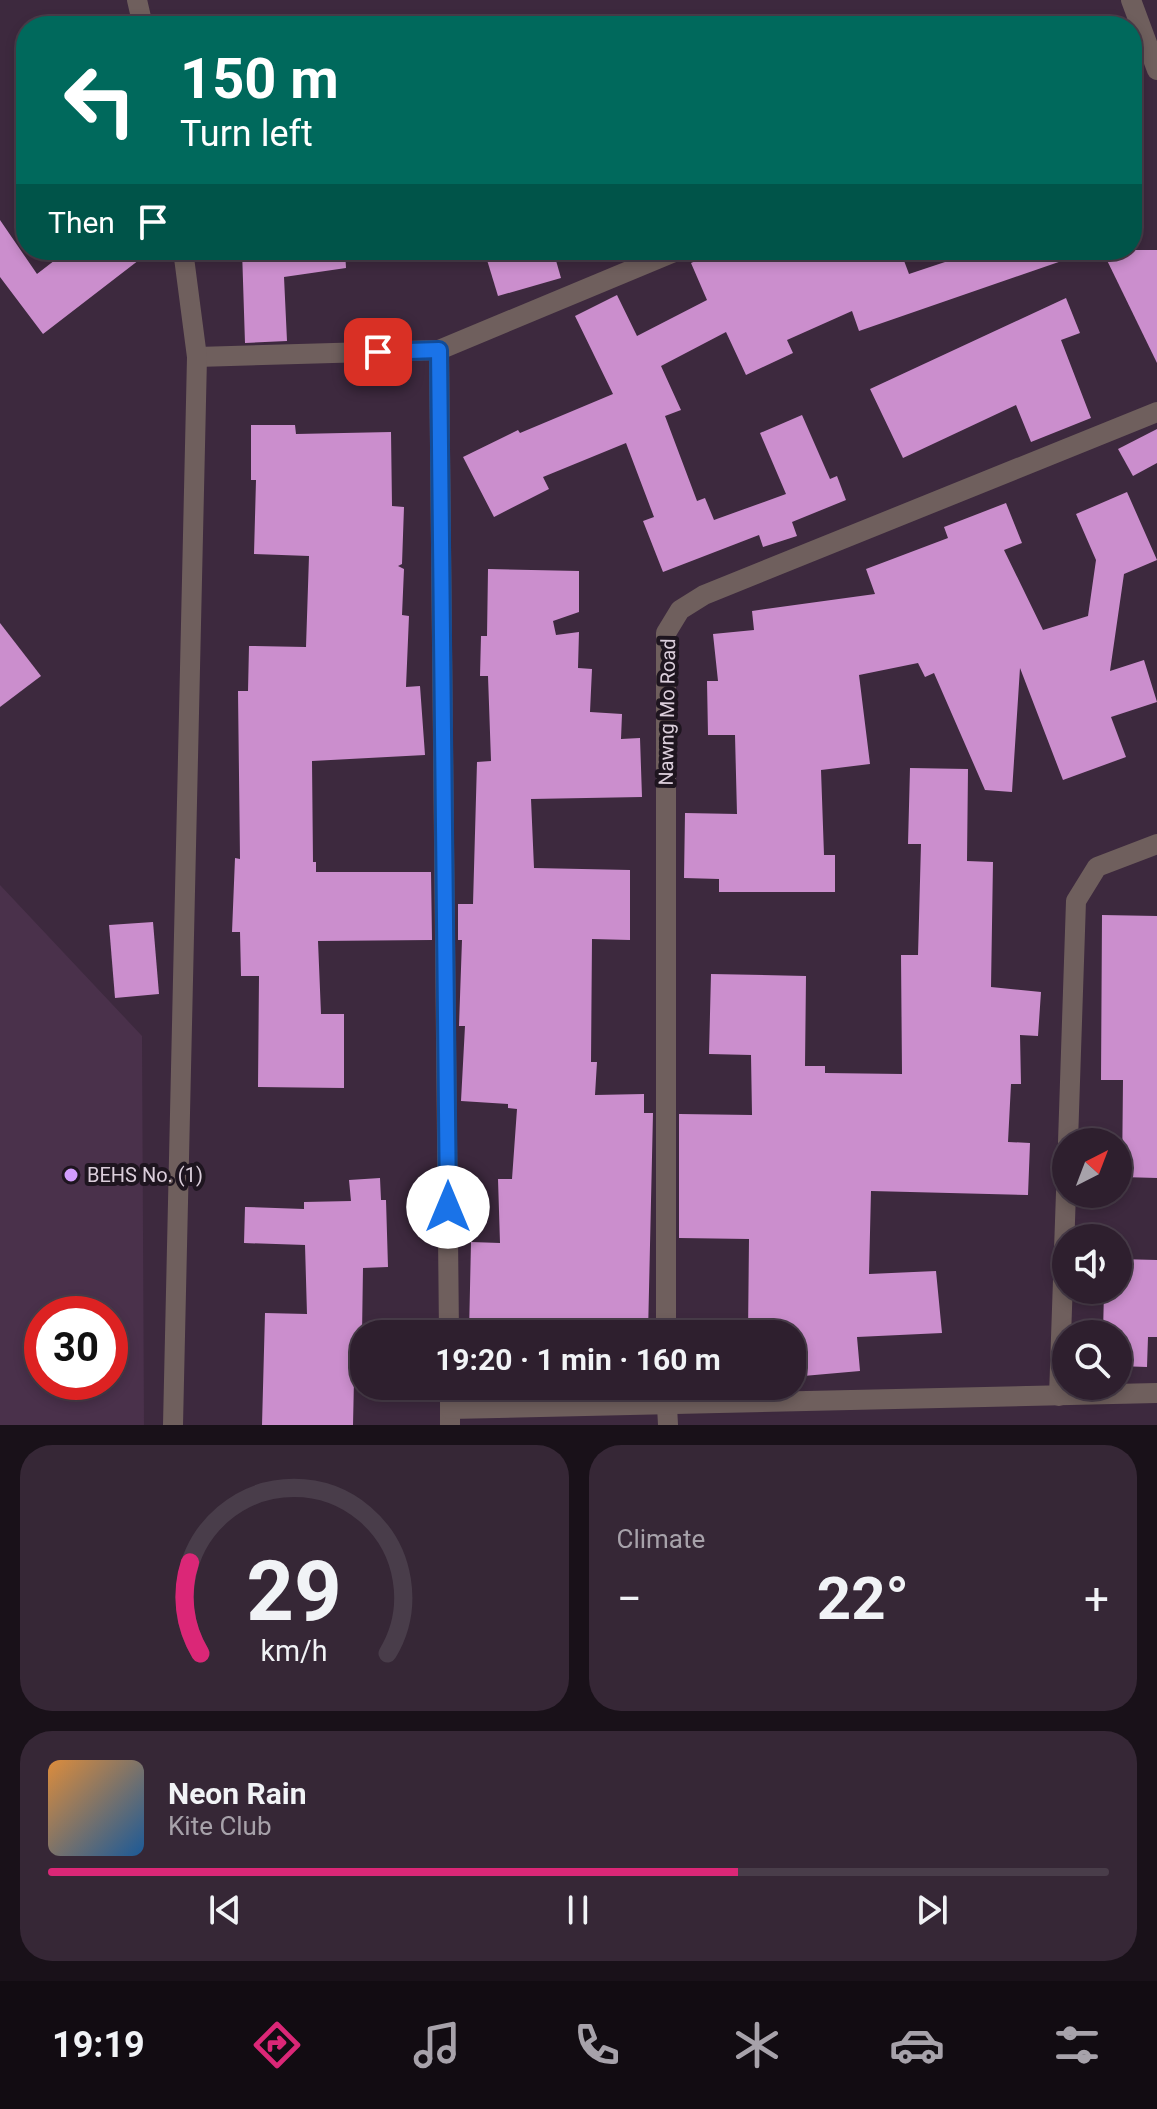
<!DOCTYPE html>
<meta charset="utf-8">
<style>
body{margin:0;font-family:Roboto,sans-serif;background:#362736;color:#f1f3f6;height:100vh;display:flex;flex-direction:column;font-size:30px;white-space:nowrap}
*{box-sizing:border-box;margin:0}
p{font-size:26px;color:#a7a2aa}
.icon{flex:none;width:44px;height:44px;fill:none;stroke:currentColor;stroke-width:2;stroke-linecap:round;stroke-linejoin:round}
.map{position:relative;height:1425px;overflow:hidden}
.sheet{display:flex;flex-direction:column;gap:20px;padding:20px;background:#191119;flex:1}
.sheet>*{flex:none}
.banner{position:absolute;left:16px;top:16px;width:1126px;height:244px;border-radius:32px;box-shadow:0 4px 12px #0003,0 0 0 2px #493d4a;background:#00695c;color:#fff;overflow:hidden}
.needle{width:52px;rotate:42deg}
.buttons{position:absolute;left:1052px;top:1128px;display:grid;gap:16px}
.buttons a{display:grid;place-items:center;width:80px;height:80px;border-radius:50%;background:#2e1f2e;box-shadow:0 4px 12px #0003,0 0 0 2px #493d4a;font-size:40px}
.speed{position:absolute;left:24px;top:1296px;display:flex;gap:16px;font-size:40px;font-weight:700;text-align:center}
.speed>*{display:grid;place-content:center;width:104px;height:104px;border-radius:50%;background:#2e1f2e;box-shadow:0 4px 12px #0003,0 0 0 2px #493d4a;line-height:1}
.speed .limit{border:12px solid #d22;background:#fff;color:#111}
.pin{position:absolute;display:grid;place-items:center;width:68px;height:68px;color:#fff;margin:-34px;border-radius:16px;box-shadow:0 4px 12px #0006}
.me{position:absolute;width:88px;margin:-44px;rotate:0deg;stroke-linejoin:round;filter:drop-shadow(0 0 6px #0008)}
.turn{display:flex;align-items:center;gap:28px;height:168px;padding:0 32px;font-size:36px}
.turn .icon{width:104px;height:104px;stroke-width:2.5}
.turn b{display:block;font-size:56px;line-height:68px}
.then{display:flex;align-items:center;height:76px;padding:0 32px;background:#0003;gap:16px;font-size:30px}
.big{font-size:60px;font-weight:700;line-height:1.1}
.sheet .card{flex:1;display:flex;flex-direction:column;justify-content:center;gap:12px;min-width:0;padding:0 28px;border-radius:32px;background:#362736}
.sheet .dial{align-items:center;gap:0}
.dial svg{height:208px;overflow:visible;fill:none;stroke:#493d4a;stroke-width:7;stroke-linecap:round;text-anchor:middle}
.dial text{fill:#f1f3f6;stroke:none}
.song{display:flex;align-items:center;gap:24px}
.cover{width:96px;height:96px;border-radius:12px;background:linear-gradient(135deg,hsl(30 70% 55%),hsl(210 70% 35%))}
.played{height:8px;border-radius:4px;background:linear-gradient(90deg,#db2777 65%,#493d4a 65%)}
.keys{display:flex;justify-content:space-around;direction:ltr}
.heat{display:flex;justify-content:space-between;align-items:center;font-size:44px;direction:ltr}
.sheet .tiles{flex:1;display:grid;gap:20px;grid-template-columns:1fr 1fr}
.card:last-child{grid-column:span 2}
.trip{position:absolute;left:350px;top:1320px;width:456px;height:80px;border-radius:32px;background:#2e1f2e;box-shadow:0 4px 12px #0003,0 0 0 2px #493d4a;font-weight:700;line-height:80px;text-align:center}
.tabs{display:flex;height:128px;justify-content:space-around;align-items:center;background:#120c12;color:#a7a2aa}
.tabs .icon{width:56px;height:56px}
.tabs .selected{color:#db2777}
.tabs b{font-size:36px;color:#f1f3f6}
.map>svg:first-child{display:block}
.built{fill:#4a314b;fill-rule:evenodd}
.building{fill:#cb8ecd}
.lines{fill:none;stroke-linecap:round;stroke-linejoin:round}
.street{stroke:#6f5f5d;stroke-width:20}
.route-casing{stroke:#114b97;stroke-width:20}
.route{stroke:#1a73e8;stroke-width:14}
.poi-dot{fill:#d29dfd;stroke:#1e151f;stroke-width:3}
.labels{text-anchor:middle;stroke-width:8;stroke-linejoin:round;paint-order:stroke}
.street-label{font-size:20px;fill:#dbcedb;stroke:#1e151f}
.poi-label{font-size:20px;fill:#dbcedb;stroke:#1e151f;text-anchor:start}
</style>
<div class="map">
<svg width="1157" height="1425" viewBox="0 0 1157 1425">
<rect width="100%" height="100%" fill="#3d293e"/>
<path class="built" d="M 0,885 L 142,1036 L 144,1425 L 0,1425 ZM 42,1314 L 110,1314 L 110,1382 L 42,1382 Z"/>
<g class="building">
<path d="M 0,220 L 37,274 L 68,250 L 152,250 L 43,334 L 0,277 Z"/>
<path d="M 242,250 L 345,250 L 346,268 L 284,277 L 287,341 L 245,343 Z"/>
<path d="M 484,250 L 553,250 L 561,278 L 498,296 Z"/>
<path d="M 720,250 L 856,250 L 860,262 L 900,250 L 909,274 L 981,250 L 1079,250 L 1079,255 L 859,331 L 852,311 L 787,340 L 793,353 L 746,375 L 726,332 L 661,366 L 681,410 L 665,416 L 697,501 L 705,498 L 714,520 L 786,494 L 760,433 L 802,415 L 830,479 L 837,476 L 846,500 L 792,522 L 797,536 L 763,547 L 759,535 L 663,572 L 643,521 L 654,517 L 626,443 L 543,477 L 549,489 L 494,517 L 463,457 L 518,430 L 520,433 L 613,394 L 575,316 L 617,295 L 637,336 L 707,300 L 691,263 Z"/>
<path d="M 1102,250 L 1157,250 L 1157,363 Z"/>
<path d="M 1066,298 L 1080,333 L 1061,340 L 1091,418 L 1031,442 L 1016,405 L 903,458 L 870,389 Z"/>
<path d="M 251,425 L 295,425 L 296,434 L 391,432 L 392,506 L 404,507 L 402,564 L 398,566 L 404,569 L 402,615 L 409,616 L 406,687 L 420,686 L 425,755 L 312,761 L 313,862 L 316,862 L 316,872 L 431,872 L 432,940 L 318,941 L 321,1014 L 344,1014 L 344,1088 L 258,1087 L 259,976 L 241,976 L 240,932 L 232,932 L 235,858 L 240,859 L 238,691 L 248,691 L 249,646 L 306,647 L 309,556 L 254,554 L 256,480 L 251,480 Z"/>
<path d="M 1157,429 L 1157,463 L 1133,476 L 1118,449 Z"/>
<path d="M 1127,492 L 1157,560 L 1124,574 L 1110,671 L 1144,660 L 1157,702 L 1111,717 L 1126,757 L 1063,780 L 1020,668 L 1012,792 L 985,790 L 934,673 L 925,677 L 918,663 L 859,675 L 870,764 L 821,770 L 824,855 L 835,855 L 835,892 L 719,892 L 719,879 L 684,878 L 685,813 L 737,814 L 735,735 L 708,735 L 707,681 L 718,681 L 713,634 L 754,630 L 752,611 L 875,594 L 866,569 L 948,538 L 944,527 L 1006,503 L 1022,543 L 1004,550 L 1043,630 L 1088,616 L 1096,560 L 1076,514 Z"/>
<path d="M 488,569 L 579,571 L 579,612 L 553,621 L 556,635 L 579,632 L 578,668 L 592,669 L 590,712 L 622,714 L 621,739 L 640,738 L 642,797 L 531,799 L 534,868 L 630,870 L 630,940 L 592,939 L 591,1062 L 597,1062 L 595,1095 L 644,1094 L 644,1113 L 653,1113 L 648,1334 L 469,1334 L 471,1242 L 500,1243 L 498,1179 L 512,1179 L 517,1109 L 508,1108 L 508,1104 L 461,1101 L 465,1026 L 459,1026 L 462,940 L 458,940 L 458,904 L 473,904 L 477,762 L 491,761 L 488,676 L 480,676 L 481,636 L 487,636 Z"/>
<path d="M 0,623 L 41,676 L 0,707 Z"/>
<path d="M 910,768 L 968,769 L 967,861 L 993,862 L 991,987 L 1041,992 L 1038,1036 L 1020,1035 L 1021,1084 L 1011,1084 L 1008,1142 L 1030,1143 L 1028,1195 L 871,1191 L 869,1274 L 936,1271 L 942,1333 L 857,1337 L 860,1371 L 792,1377 L 792,1334 L 748,1334 L 749,1239 L 679,1238 L 679,1114 L 752,1115 L 751,1055 L 709,1054 L 711,974 L 806,976 L 805,1066 L 825,1066 L 825,1073 L 902,1074 L 901,955 L 918,955 L 921,844 L 908,844 Z"/>
<path d="M 1102,915 L 1157,916 L 1157,1178 L 1122,1177 L 1123,1080 L 1101,1080 Z"/>
<path d="M 153,922 L 159,994 L 115,998 L 109,925 Z"/>
<path d="M 380,1178 L 381,1200 L 386,1200 L 388,1267 L 363,1268 L 362,1334 L 355,1334 L 353,1425 L 262,1425 L 265,1313 L 307,1314 L 305,1245 L 244,1243 L 245,1207 L 304,1209 L 304,1202 L 351,1201 L 349,1180 Z"/>
<path d="M 1118,1259 L 1157,1260 L 1157,1337 L 1148,1337 L 1147,1367 L 1118,1366 L 1118,1334 L 1103,1334 L 1104,1290 L 1118,1290 Z"/>
</g>
<g class="lines">
<g class="street">
<path d="M 137,0 L 143,26"/>
<path d="M 1131,0 L 1157,70"/>
<path d="M 197,357 L 439,350"/>
<path d="M 1068,1142 L 1076,901 L 1097,867 L 1157,844"/>
<path d="M 449,1334 L 439,350 L 679,250"/>
<path d="M 666,1334 L 666,633 L 680,610 L 704,595 L 1157,412"/>
<path d="M 450,1386 L 450,1425"/>
<path d="M 666,1386 L 668,1425"/>
<path d="M 1059,1396 L 1066,1192"/>
<path d="M 450,1409 L 1157,1393"/>
<path d="M 173,1425 L 197,357 L 183,250"/>
</g>
</g>
<g class="lines">
<defs>
<path id="route" d="M 378,352 L 439,350 L 448,1207"/>
</defs>
<use href="#route" class="route-casing"/>
<use href="#route" class="route"/>
</g>
<circle class="poi-dot" cx="71" cy="1175" r="8"/>
<g class="labels">
<g class="street-label">
<text transform="translate(667 712) rotate(-89)" y="7">Nawng Mo Road</text>
</g>
<g class="poi-label">
<text x="87" y="1182">BEHS No. (1)</text>
</g>
</g>
</svg>
<div class="buttons">
<a><svg class="needle" viewBox="-14 -14 28 28"><path d="M0-13l5 13h-10z" fill="#e53935"/><path d="M0 13l5-13h-10z" fill="#a7a2aa"/></svg></a>
<a><svg class="icon" aria-label="sound" viewBox="0 0 24 24"><path d="M4 9h4l5-4v14l-5-4H4zM17 9q2 3 0 6"/></svg></a>
<a><svg class="icon" aria-label="search" viewBox="0 0 24 24"><circle cx="10" cy="10" r="6"/><path d="M15 15l6 6"/></svg></a>
</div>
<div class="speed"><div class="limit">30</div></div>
<div class="pin" style="left:378px;top:352px;background:#d93025"><svg class="icon" aria-label="arrive" viewBox="0 0 24 24"><path d="M6 21V4h12l-3 4 3 4H6"/></svg></div>
<svg class="me" style="left:448px;top:1207px" viewBox="-20 -20 40 40"><circle r="19" fill="#fff"/><path d="M0-13L10 11 0 6-10 11z" fill="#1a73e8"/></svg>
<div class="trip">19:20 · 1 min · 160 m</div>
<div class="banner">
<div class="turn"><svg class="icon" aria-label="left" viewBox="0 0 24 24"><path d="M17 20v-9H6M10 6l-5 5 5 5"/></svg><div><b>150 m</b>Turn left</div></div>
<div class="then">Then<svg class="icon" aria-label="arrive" viewBox="0 0 24 24"><path d="M6 21V4h12l-3 4 3 4H6"/></svg></div>
</div>
</div>
<section class="sheet">
<div class="tiles">
<div class="card dial"><svg viewBox="0 0 100 80">
<path d="M14 69A42 42 0 1 1 86 69"/>
<path d="M14 69A42 42 0 0 1 10 34" stroke="#db2777"/>
<text x="50" y="56" font-size="32" font-weight="700">29</text>
<text x="50" y="72" font-size="11">km/h</text>
</svg></div>
<div class="card"><p>Climate</p>
<div class="heat"><a>−</a><b class="big">22°</b><a>+</a></div>
</div>
<div class="card">
<div class="song"><i class="cover"></i><div><b>Neon Rain</b><p>Kite Club</p></div></div>
<div class="played"></div>
<div class="keys"><svg class="icon" aria-label="previous" viewBox="0 0 24 24"><path d="M18 5L8 12l10 7zM5 5v14"/></svg><svg class="icon" aria-label="pause" viewBox="0 0 24 24"><path d="M8 5v14M16 5v14"/></svg><svg class="icon" aria-label="next" viewBox="0 0 24 24"><path d="M6 5l10 7-10 7zM19 5v14"/></svg></div>
</div>
</div>
</section>
<nav class="tabs">
<b>19:19</b>
<svg class="icon selected" aria-label="directions" viewBox="0 0 24 24"><path d="M12 3l9 9-9 9-9-9zM9 14v-3h6M13 9l2 2-2 2"/></svg>
<svg class="icon" aria-label="music" viewBox="0 0 24 24"><path d="M9 18V5l10-2v13"/><circle cx="6" cy="18" r="3"/><circle cx="16" cy="16" r="3"/></svg>
<svg class="icon" aria-label="phone" viewBox="0 0 24 24"><path d="M5 4h4l2 5-3 2q2 4 5 5l2-3 5 2v4C11 20 4 13 5 4z"/></svg>
<svg class="icon" aria-label="climate" viewBox="0 0 24 24"><path d="M12 3v18M4 7l16 10M4 17L20 7"/></svg>
<svg class="icon" aria-label="car" viewBox="0 0 24 24"><path d="M5 17H2v-5l4-1 3-4h7l3 4 3 1v5h-3M9 17h6M6 11h13"/><circle cx="7" cy="17" r="2"/><circle cx="17" cy="17" r="2"/></svg>
<svg class="icon" aria-label="filters" viewBox="0 0 24 24"><path d="M4 7h16M4 17h16"/><circle cx="9" cy="7" r="2"/><circle cx="15" cy="17" r="2"/></svg>
</nav>
